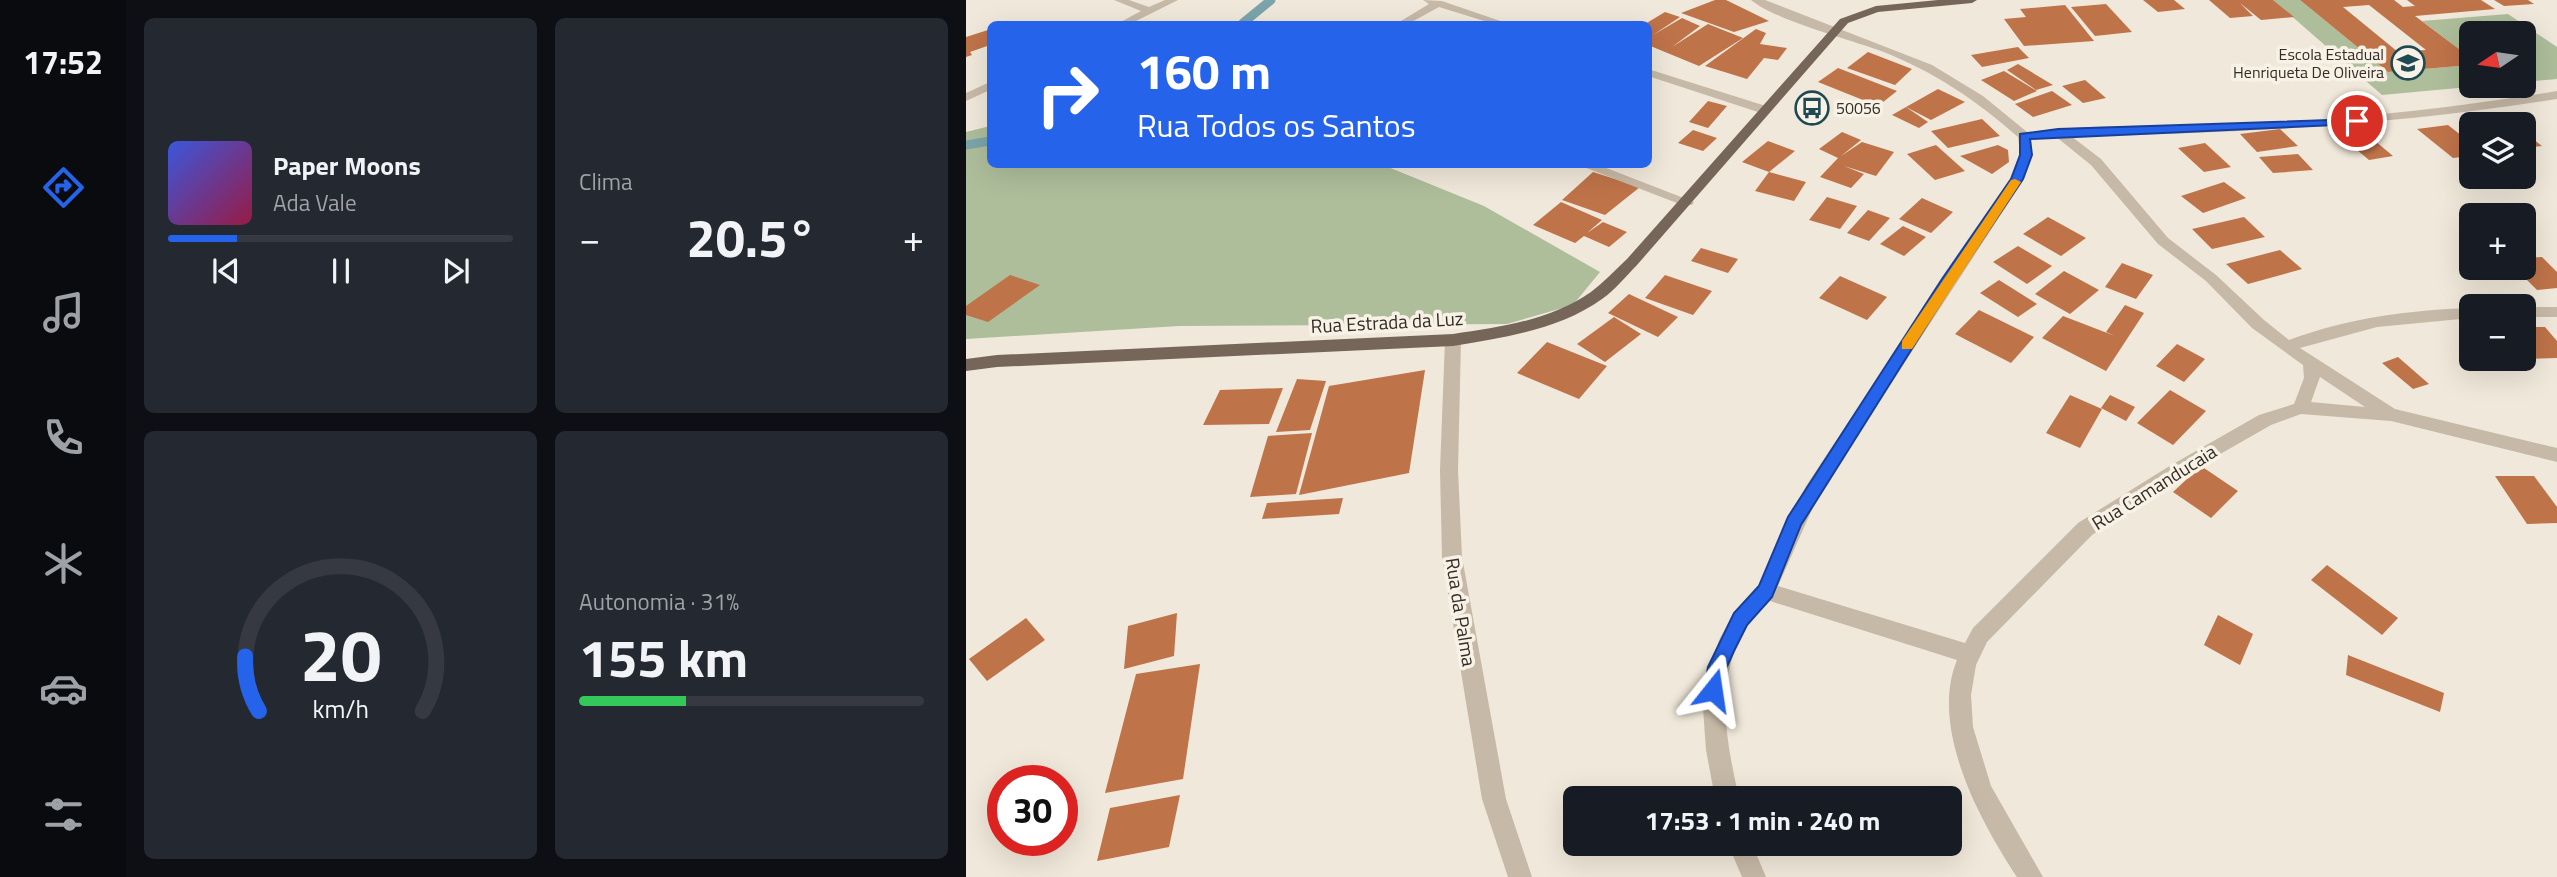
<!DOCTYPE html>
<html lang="pt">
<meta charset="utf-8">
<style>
body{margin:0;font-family:"Titillium Web",sans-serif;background:#242831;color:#f1f3f6;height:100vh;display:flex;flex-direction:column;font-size:26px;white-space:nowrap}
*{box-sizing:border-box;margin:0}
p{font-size:23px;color:#9ea1a6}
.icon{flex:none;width:38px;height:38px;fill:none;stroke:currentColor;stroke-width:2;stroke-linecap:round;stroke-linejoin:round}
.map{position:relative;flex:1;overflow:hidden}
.details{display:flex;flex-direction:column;gap:18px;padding:18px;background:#0d0f14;width:840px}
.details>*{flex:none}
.banner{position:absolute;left:21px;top:21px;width:665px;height:147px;border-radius:10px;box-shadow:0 7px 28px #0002;background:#2563eb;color:#fff;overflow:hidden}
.needle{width:46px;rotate:257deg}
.buttons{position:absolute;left:1493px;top:21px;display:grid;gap:14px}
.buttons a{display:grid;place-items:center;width:77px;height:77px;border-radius:10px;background:#171b24;box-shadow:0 7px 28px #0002;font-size:35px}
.speed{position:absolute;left:21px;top:765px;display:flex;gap:14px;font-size:35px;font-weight:700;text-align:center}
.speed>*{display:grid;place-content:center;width:91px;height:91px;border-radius:50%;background:#171b24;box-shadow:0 7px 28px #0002;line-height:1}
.speed .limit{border:10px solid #d22;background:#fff;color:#111}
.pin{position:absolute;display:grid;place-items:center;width:60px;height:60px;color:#fff;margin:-30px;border:4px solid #fff;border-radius:50%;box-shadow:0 2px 7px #0007}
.me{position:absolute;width:77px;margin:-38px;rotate:15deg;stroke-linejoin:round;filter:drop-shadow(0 0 5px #0008)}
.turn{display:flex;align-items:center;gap:24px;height:147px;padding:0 35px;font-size:32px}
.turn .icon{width:91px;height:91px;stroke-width:2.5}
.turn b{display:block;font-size:49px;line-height:60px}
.big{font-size:52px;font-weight:700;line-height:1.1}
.details .card{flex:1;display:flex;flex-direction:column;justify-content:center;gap:10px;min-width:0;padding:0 24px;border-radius:10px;background:#242831}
.details .dial{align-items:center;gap:0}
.dial svg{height:182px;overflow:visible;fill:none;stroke:#363941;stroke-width:7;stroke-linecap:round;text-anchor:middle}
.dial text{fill:#f1f3f6;stroke:none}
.song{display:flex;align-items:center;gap:21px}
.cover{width:84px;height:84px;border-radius:10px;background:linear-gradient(135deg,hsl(230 70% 55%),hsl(340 70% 35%))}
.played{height:7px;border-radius:4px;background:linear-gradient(90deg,#2563eb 20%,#363941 20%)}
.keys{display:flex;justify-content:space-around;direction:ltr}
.heat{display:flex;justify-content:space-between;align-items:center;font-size:38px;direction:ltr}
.charge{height:10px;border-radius:5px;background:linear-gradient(90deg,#34c759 31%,#363941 0)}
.details .tiles{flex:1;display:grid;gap:18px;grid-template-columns:repeat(2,1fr)}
.trip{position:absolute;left:597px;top:786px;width:399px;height:70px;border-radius:10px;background:#171b24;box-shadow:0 7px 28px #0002;font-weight:700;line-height:70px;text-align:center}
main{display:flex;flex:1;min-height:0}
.menu{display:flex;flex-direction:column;width:126px;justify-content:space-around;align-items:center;background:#090b0e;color:#9ea1a6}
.menu .icon{width:49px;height:49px}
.menu .on{color:#2563eb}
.menu b{font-size:32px;color:#f1f3f6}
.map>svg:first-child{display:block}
.green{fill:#aebe9b}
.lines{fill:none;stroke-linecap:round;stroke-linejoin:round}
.stream{stroke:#7ba4ab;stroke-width:9}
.building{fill:#bf7349;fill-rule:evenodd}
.minor{fill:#c7b9a7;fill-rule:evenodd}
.major{fill:#756659;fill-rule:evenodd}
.route{fill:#2563eb;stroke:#184099;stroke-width:2}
.slow{fill:#f59e0b}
.labels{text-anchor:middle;stroke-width:7;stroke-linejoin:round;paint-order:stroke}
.far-poi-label{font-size:16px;fill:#342d27;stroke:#f8f2e6;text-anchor:end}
.street-label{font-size:19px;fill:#342d27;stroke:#f8f2e6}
</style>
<main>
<nav class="menu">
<b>17:52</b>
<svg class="icon on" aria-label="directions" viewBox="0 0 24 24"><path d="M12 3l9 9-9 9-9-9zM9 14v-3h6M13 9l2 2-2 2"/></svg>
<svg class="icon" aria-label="music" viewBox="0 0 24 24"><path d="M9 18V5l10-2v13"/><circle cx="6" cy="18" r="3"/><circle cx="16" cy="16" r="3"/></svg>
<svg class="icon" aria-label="phone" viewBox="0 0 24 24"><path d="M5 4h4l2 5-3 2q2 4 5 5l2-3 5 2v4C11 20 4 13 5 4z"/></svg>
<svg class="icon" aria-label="climate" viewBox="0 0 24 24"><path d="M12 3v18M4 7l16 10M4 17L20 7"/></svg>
<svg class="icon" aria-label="car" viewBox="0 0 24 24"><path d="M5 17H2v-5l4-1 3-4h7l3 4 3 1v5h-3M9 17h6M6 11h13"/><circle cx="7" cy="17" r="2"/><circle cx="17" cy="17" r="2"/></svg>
<svg class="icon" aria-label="filters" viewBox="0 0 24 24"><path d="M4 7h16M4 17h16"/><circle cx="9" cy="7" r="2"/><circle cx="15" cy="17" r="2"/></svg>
</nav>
<section class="details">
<div class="tiles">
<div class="card">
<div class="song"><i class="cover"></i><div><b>Paper Moons</b><p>Ada Vale</p></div></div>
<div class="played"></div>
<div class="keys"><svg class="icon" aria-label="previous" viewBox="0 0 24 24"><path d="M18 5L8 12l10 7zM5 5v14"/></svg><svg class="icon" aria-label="pause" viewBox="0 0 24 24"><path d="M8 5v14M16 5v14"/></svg><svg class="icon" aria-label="next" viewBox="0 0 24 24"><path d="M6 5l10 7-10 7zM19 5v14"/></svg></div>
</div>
<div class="card"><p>Clima</p>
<div class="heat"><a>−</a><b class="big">20.5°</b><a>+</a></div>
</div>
<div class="card dial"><svg viewBox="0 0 100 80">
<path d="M14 69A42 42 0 1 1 86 69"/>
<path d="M14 69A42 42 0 0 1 8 45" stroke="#2563eb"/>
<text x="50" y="56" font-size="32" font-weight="700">20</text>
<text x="50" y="72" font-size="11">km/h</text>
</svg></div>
<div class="card"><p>Autonomia · 31%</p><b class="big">155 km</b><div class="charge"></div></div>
</div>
</section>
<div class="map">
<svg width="1591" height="877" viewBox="0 0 1591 877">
<rect width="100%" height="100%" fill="#f0e8da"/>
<g class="green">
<path d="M 1307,0 L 1334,0 L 1422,72 L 1505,65 L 1505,86 L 1514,86 L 1416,95 Z"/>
<path d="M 1542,14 L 1591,47 L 1591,79 L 1558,82 L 1558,33 L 1505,33 L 1505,58 L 1456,21 Z"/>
<path d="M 24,126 L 24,164 L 417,165 L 518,206 L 634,272 L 607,305 L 541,324 L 213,326 L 0,339 L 0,132 Z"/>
</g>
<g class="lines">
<g class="stream">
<path d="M 277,23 L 305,0"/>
<path d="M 0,145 L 24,141"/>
</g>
</g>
<g class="building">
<path d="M 749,0 L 760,0 L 803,21 L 768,32 L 715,13 Z"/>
<path d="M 1177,0 L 1208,0 L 1219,9 L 1192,12 Z"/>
<path d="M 1243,0 L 1307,0 L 1328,17 L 1295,20 L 1274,3 L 1287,16 L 1264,18 Z"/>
<path d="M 1334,0 L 1428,0 L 1437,7 L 1449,6 L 1441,0 L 1515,0 L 1529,9 L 1449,16 L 1505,58 L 1505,65 L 1422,72 ZM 1403,5 L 1460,50 L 1432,52 L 1377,7 Z"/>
<path d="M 1528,0 L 1562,0 L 1568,4 L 1538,6 Z"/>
<path d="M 1140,4 L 1166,32 L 1129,36 L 1105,7 Z"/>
<path d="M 1099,5 L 1128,41 L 1058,46 L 1038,19 L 1060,17 L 1054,9 Z"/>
<path d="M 699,12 L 714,17 L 687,35 L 716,18 L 734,26 L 706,47 L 742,24 L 777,38 L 733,66 L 682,45 L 682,24 L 679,24 Z"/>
<path d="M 790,29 L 800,33 L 794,44 L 821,48 L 812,60 L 798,58 L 781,79 L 739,66 Z"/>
<path d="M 22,30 L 24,45 L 4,52 L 6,55 L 0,57 L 0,37 Z"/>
<path d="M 1052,47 L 1063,58 L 1016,67 L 1005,55 Z"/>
<path d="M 902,52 L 946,69 L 929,85 L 881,68 Z"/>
<path d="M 1052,64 L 1087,85 L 1070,90 L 1041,70 Z"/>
<path d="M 872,68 L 931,91 L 912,106 L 852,82 Z"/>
<path d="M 1038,71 L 1071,91 L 1048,101 L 1015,80 Z"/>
<path d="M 1119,80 L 1140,98 L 1117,103 L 1096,86 Z"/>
<path d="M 972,89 L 999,102 L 965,120 L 940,107 Z"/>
<path d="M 1086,91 L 1106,105 L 1067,117 L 1049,104 Z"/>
<path d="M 742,101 L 761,106 L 742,128 L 723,122 Z"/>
<path d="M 940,107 L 962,122 L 953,128 L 926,115 Z"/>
<path d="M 1016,119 L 1034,136 L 982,148 L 965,131 Z"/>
<path d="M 1482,125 L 1505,143 L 1505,156 L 1487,158 L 1451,129 Z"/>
<path d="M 1314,129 L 1332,146 L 1291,152 L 1274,134 Z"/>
<path d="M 727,130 L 751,138 L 737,151 L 712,143 Z"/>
<path d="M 1396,130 L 1427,156 L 1403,160 L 1372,134 Z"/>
<path d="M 876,132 L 895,140 L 875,156 L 896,142 L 928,152 L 910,176 L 878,166 L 898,174 L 885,188 L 854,177 L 872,158 L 853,149 Z"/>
<path d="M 1558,132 L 1576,146 L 1558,148 Z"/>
<path d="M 802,141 L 829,151 L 803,172 L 840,182 L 828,201 L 789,191 L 803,172 L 776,162 Z"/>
<path d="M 1239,143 L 1265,167 L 1238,172 L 1212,148 Z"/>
<path d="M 970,145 L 999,171 L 969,180 L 941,154 Z"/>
<path d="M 1032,145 L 1042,150 L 1043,162 L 1026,174 L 994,156 Z"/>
<path d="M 1332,154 L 1347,170 L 1307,173 L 1293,157 Z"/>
<path d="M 627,172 L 674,187 L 639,215 L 596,200 Z"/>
<path d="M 1258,182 L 1280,198 L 1237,213 L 1215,196 Z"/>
<path d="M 861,197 L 891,206 L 874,229 L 843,220 Z"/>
<path d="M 956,198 L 987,212 L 965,233 L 933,219 Z"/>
<path d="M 595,202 L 636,220 L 621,233 L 637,222 L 661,232 L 643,247 L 618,236 L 609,243 L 567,225 Z"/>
<path d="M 902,210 L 924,218 L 903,241 L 881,233 Z"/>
<path d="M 1082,217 L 1120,238 L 1095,256 L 1057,234 Z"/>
<path d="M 1278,217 L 1299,237 L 1246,249 L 1226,229 Z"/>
<path d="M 937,226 L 960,237 L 938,256 L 914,244 Z"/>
<path d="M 1052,246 L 1086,266 L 1061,284 L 1027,262 Z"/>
<path d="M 735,248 L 772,259 L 762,273 L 725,261 Z"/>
<path d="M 1314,250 L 1336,269 L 1282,284 L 1260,264 Z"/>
<path d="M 1576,257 L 1591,272 L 1591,288 L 1571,290 L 1549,268 L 1558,268 L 1558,258 Z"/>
<path d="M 1156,263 L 1187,275 L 1170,299 L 1139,287 Z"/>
<path d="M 1098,271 L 1133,290 L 1104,314 L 1069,294 Z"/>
<path d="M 44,275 L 74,285 L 22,322 L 0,315 L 0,306 Z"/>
<path d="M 699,275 L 746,291 L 727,315 L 679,298 Z"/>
<path d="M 874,276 L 921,297 L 901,320 L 853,298 Z"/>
<path d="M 1033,280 L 1071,304 L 1052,317 L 1014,293 Z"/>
<path d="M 663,294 L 712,317 L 692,337 L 642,313 Z"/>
<path d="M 1159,305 L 1178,313 L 1140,371 L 1076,338 L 1097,316 L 1149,336 L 1140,332 Z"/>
<path d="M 1013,310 L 1068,337 L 1045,363 L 989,334 Z"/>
<path d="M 648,317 L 675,334 L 639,362 L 611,344 Z"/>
<path d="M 1558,327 L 1579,327 L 1591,341 L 1591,358 L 1558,359 Z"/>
<path d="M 581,342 L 641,366 L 613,399 L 551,373 Z"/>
<path d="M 1211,344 L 1239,359 L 1218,382 L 1190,366 Z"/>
<path d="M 1432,357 L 1463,384 L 1447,389 L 1416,363 Z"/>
<path d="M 459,370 L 443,473 L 333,495 L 363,386 Z"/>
<path d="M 331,379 L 360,381 L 344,430 L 310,432 Z"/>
<path d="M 317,388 L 303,424 L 237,425 L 254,390 Z"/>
<path d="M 1204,390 L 1240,411 L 1207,445 L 1171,423 Z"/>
<path d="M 1104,395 L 1136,409 L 1114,448 L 1080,433 Z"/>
<path d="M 1144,395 L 1169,407 L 1160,421 L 1135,408 Z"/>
<path d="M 346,433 L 330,494 L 284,497 L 302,436 Z"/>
<path d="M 1235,466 L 1272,491 L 1245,518 L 1207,492 Z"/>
<path d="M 1529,476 L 1568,476 L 1591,507 L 1591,523 L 1561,524 Z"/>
<path d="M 377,498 L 373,514 L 296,519 L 301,503 Z"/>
<path d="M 1361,565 L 1432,618 L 1416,635 L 1345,580 Z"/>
<path d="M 211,613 L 208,656 L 158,669 L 162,626 Z"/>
<path d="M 1252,615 L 1287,634 L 1274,665 L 1238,645 Z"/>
<path d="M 60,618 L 79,640 L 21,681 L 3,659 Z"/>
<path d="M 1382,655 L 1478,693 L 1474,712 L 1380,675 Z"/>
<path d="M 234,664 L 217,779 L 139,793 L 170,674 Z"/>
<path d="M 214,795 L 203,847 L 131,861 L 144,808 Z"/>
</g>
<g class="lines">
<g class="minor">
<path d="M 148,0 L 163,0 L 183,7 L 199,0 L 212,0 L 164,24 L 151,24 L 175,11 Z"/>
<path d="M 457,0 L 476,1 L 543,24 L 528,24 L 473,7 L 442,24 L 430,24 L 463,4 Z"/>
<path d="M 785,0 L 799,0 L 966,65 L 1017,96 L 1061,132 C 1133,123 1206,127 1279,124 C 1384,119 1487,108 1591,91 L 1591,99 C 1430,125 1268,134 1105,136 L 1135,159 L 1202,238 L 1250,275 L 1298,320 L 1323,340 C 1382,318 1443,310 1505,308 L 1505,318 L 1411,327 L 1334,348 L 1429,409 L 1591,448 L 1591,462 L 1425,421 L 1335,414 L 1305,425 L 1214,477 L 1126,535 L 1021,642 L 1010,665 L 1005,695 L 1007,727 L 1025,786 L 1077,877 L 1051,877 C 1014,821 963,728 991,660 L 804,601 C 797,609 788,616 782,625 C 747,678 760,740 773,798 L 749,798 L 740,750 L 737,708 L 743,666 L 754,638 L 769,611 L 794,583 L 840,486 L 1044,179 L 1054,155 L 1052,137 C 1010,100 967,71 915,51 C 882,39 809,20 785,0 ZM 1089,136 L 1125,165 L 1192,244 L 1240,281 L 1286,328 L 1337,365 L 1338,378 L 1328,404 L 1293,415 L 1202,467 L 1112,523 L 1007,628 L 999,643 L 812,586 L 852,496 L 1058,179 L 1066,155 L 1065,139 ZM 1354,377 L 1399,407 L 1345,402 Z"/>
<path d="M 682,69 L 803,107 L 805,110 L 795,113 L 682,76 Z"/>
<path d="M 24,82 L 24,90 L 0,101 L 0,93 Z"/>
<path d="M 610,164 L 630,164 L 728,202 L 726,205 L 716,205 Z"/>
<rect x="1558" y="307" width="33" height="10"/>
<path d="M 487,334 L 495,340 L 492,470 L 496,557 L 540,799 L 566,877 L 542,877 L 516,799 L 476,557 L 474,470 L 479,340 Z"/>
<path d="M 762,844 L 786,844 L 800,877 L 776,877 Z"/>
</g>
<path class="major" d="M 972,0 L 1011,0 L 1006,3 L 912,12 L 882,23 L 671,265 C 660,276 649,290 636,299 C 593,330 538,337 487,346 L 31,367 L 0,371 L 0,359 L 31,355 L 487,334 C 535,327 585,320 625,292 C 638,282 649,270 661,259 L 874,19 L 910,6 Z"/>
</g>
<path class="route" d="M 1395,119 L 1395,123 L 1391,124 L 1064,139 L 1066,155 L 1057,179 L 986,285 L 835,525 L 806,597 L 781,625 L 768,651 L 758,673 L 754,696 L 747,699 L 740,696 L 738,690 L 742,667 L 768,613 L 793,586 L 822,517 L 976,279 L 1045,179 L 1054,155 L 1054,134 L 1092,129 Z"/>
<path class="slow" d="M 1049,179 L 1055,182 L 946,349 L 936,349 L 936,341 L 1045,180 Z"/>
<defs>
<symbol id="school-ring" viewBox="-11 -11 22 22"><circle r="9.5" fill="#f8f2e6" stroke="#1f4a53" stroke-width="1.5"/><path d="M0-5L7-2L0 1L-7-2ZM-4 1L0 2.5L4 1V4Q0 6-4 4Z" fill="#1f4a53"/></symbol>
<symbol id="bus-ring" viewBox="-11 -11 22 22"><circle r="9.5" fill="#f8f2e6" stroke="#1f4a53" stroke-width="1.5"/><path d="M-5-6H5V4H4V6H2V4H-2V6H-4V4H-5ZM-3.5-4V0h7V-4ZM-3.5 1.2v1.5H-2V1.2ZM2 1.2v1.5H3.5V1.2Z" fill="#1f4a53"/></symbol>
</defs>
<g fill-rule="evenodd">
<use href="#school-ring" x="1423" y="44" width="38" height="38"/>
<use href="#bus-ring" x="827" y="89" width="38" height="38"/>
</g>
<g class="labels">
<g class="far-poi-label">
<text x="1418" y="60">Escola Estadual<tspan x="1418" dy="18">Henriqueta De Oliveira</tspan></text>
<text x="870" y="114" text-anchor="start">50056</text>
</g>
<g class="street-label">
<text transform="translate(421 322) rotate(-3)" y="7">Rua Estrada da Luz</text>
<text transform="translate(1188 487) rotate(-32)" y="7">Rua Camanducaia</text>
<text transform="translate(495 612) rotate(81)" y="7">Rua da Palma</text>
</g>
</g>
</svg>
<div class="buttons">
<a><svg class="needle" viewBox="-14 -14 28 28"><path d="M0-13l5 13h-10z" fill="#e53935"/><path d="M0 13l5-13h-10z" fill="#9ea1a6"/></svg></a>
<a><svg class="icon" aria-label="layers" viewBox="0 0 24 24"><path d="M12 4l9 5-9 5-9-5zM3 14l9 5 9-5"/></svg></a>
<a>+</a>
<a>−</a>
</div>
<div class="speed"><div class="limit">30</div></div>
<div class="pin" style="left:1391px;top:121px;background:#d93025"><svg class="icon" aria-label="arrive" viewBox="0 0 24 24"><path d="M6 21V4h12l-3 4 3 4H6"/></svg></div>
<svg class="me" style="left:747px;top:690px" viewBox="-20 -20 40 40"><path d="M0-17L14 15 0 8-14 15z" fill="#2563eb" stroke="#fff" stroke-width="4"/></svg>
<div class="trip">17:53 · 1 min · 240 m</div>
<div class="banner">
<div class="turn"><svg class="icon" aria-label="right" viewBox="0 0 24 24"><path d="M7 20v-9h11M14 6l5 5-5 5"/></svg><div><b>160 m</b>Rua Todos os Santos</div></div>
</div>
</div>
</main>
